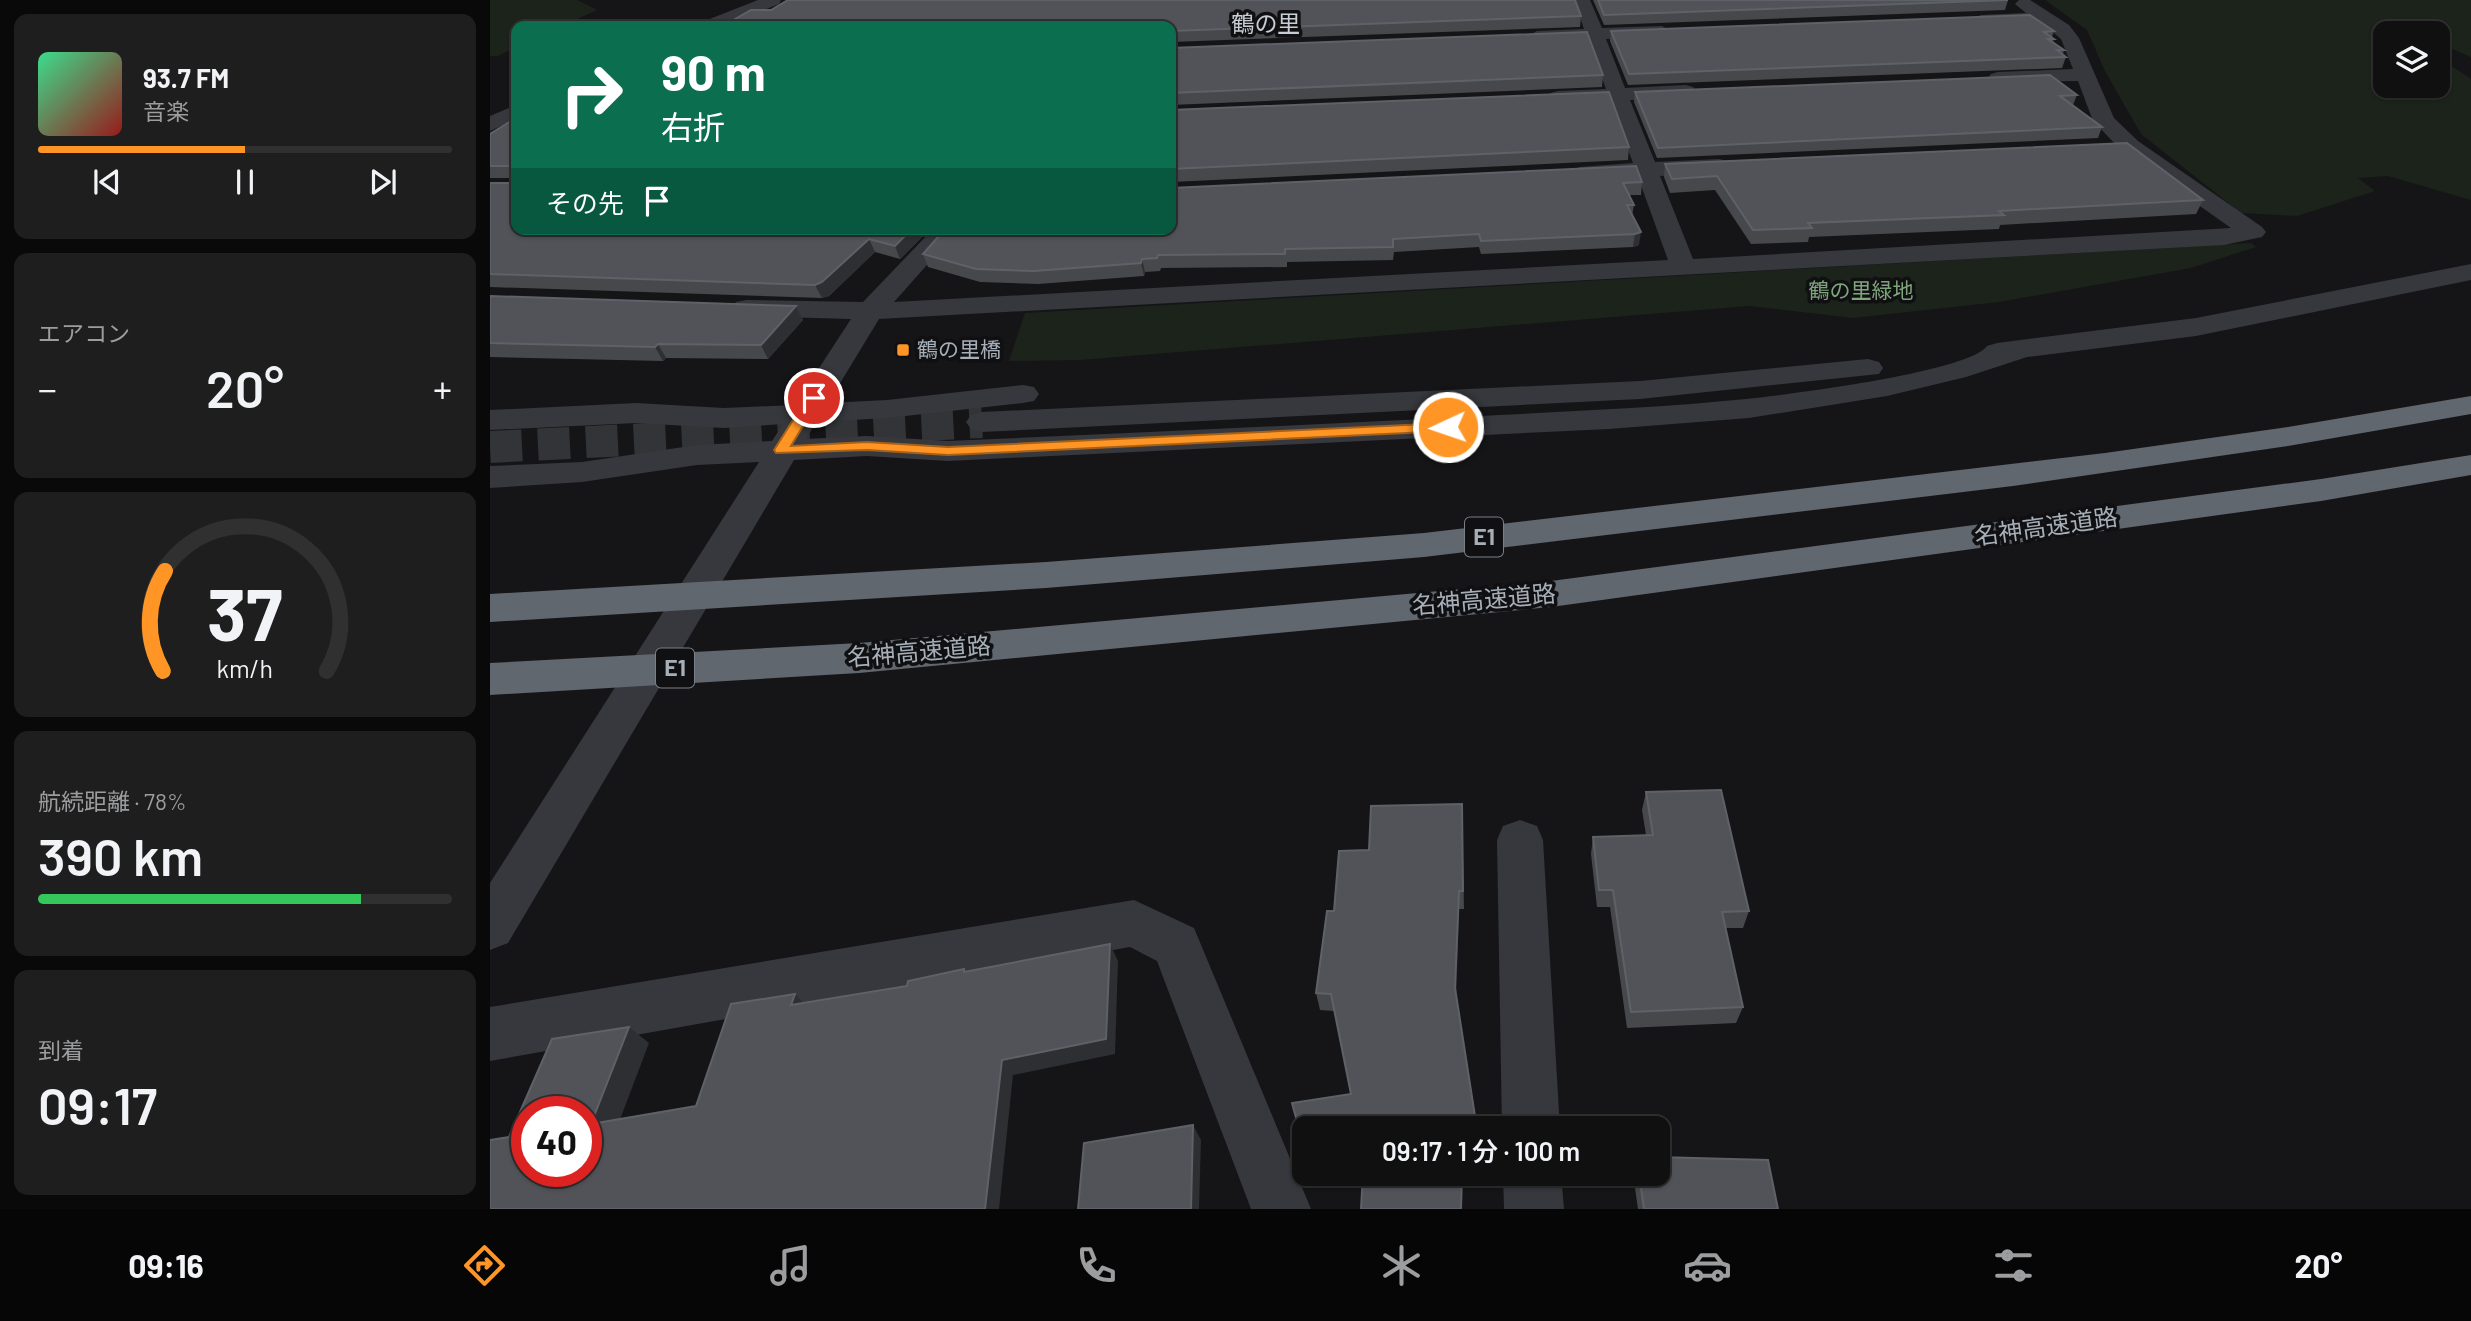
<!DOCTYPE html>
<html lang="ja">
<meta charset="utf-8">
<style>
body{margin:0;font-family:Barlow,"Noto Sans JP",sans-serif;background:#1e1e1f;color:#f1f3f6;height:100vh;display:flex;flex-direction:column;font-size:26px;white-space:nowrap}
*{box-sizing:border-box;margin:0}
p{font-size:23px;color:#9c9d9f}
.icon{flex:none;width:38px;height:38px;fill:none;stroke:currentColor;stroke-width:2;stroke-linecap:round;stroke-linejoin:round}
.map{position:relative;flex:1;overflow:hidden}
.sheet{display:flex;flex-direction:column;gap:14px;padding:14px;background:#090909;width:490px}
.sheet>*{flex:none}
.top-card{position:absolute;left:21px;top:21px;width:665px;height:214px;border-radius:14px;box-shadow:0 2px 5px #0004,0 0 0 2px #303031;background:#0b6e4f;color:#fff;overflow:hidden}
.fabs{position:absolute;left:1883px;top:21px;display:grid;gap:14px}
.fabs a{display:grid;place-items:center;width:77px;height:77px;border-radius:14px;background:#101011;box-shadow:0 2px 5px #0004,0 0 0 2px #303031;font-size:35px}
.speed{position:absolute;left:21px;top:1096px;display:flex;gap:14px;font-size:35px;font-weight:700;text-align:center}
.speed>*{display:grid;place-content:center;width:91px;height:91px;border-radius:50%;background:#101011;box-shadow:0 2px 5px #0004,0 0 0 2px #303031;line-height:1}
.speed .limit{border:10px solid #d22;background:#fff;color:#111}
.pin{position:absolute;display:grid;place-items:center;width:60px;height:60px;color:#fff;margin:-30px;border:4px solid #fff;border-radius:50%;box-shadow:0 2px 7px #0007}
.me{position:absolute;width:77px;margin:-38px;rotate:267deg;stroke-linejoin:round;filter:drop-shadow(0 0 5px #0008)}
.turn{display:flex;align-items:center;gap:24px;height:147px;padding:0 35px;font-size:32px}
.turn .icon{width:91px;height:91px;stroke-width:2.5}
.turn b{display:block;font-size:49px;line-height:60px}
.then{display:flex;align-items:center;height:66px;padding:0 35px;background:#0003;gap:14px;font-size:26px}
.big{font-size:52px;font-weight:600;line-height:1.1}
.sheet .tile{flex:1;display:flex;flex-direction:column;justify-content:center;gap:10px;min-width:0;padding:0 24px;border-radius:14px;background:#1e1e1f}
.sheet .dial{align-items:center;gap:0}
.dial svg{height:182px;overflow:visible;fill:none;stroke:#303031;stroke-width:7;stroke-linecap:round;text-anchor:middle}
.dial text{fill:#f1f3f6;stroke:none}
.song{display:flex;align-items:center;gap:21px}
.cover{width:84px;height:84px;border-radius:10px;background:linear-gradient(135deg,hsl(150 70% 55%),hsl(0 70% 35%))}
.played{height:7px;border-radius:4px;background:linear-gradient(90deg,#ff9525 50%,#303031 50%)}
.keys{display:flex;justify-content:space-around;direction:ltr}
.heat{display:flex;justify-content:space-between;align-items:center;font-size:38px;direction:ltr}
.charge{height:10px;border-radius:5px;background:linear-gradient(90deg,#34c759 78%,#303031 0)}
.trip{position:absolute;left:802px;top:1116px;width:378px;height:70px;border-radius:14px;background:#101011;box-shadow:0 2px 5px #0004,0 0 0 2px #303031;font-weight:600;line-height:70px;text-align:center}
.dock{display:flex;height:112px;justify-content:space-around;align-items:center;background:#060607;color:#9c9d9f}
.dock .icon{width:49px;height:49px}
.dock .current{color:#ff9525}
.dock b{font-size:32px;color:#f1f3f6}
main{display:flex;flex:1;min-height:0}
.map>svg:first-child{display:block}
.green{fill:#1b231b}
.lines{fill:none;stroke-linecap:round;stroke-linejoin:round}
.minor-tunnel{stroke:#323437;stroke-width:32;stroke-dasharray:32 16;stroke-linecap:butt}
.minor{fill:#36383d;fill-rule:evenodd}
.highway{fill:#61676e;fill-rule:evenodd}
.wall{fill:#46484c}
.shaded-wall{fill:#2e2f32}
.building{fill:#515358;stroke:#5e6167;stroke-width:2;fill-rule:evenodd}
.route{fill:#ff9525;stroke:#a66118;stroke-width:2}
.poi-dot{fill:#ff9525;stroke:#101012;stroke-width:2.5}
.labels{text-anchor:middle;stroke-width:7;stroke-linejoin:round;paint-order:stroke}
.far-park-label{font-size:21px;fill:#7fa57b;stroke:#101012}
.far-poi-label{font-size:21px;fill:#a6aeb8;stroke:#101012;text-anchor:start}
.far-quarter-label{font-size:23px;fill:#c7cdd4;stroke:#101012}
.shield{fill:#101012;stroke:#797f86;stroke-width:2}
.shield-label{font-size:23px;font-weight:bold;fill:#a6aeb8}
.street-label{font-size:24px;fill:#a6aeb8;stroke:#101012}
</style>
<main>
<section class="sheet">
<div class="tile">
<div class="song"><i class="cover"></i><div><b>93.7 FM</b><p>音楽</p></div></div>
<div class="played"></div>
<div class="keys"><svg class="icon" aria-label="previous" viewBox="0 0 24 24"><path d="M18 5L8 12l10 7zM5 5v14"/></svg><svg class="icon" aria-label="pause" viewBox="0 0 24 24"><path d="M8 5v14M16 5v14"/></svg><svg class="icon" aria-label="next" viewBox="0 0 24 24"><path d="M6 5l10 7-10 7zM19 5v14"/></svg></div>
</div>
<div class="tile"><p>エアコン</p>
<div class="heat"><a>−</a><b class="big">20°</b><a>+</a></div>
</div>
<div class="tile dial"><svg viewBox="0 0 100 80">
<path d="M14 69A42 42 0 1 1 86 69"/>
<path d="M14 69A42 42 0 0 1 15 25" stroke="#ff9525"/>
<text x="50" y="56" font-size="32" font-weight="700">37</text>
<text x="50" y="72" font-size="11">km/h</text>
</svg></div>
<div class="tile"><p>航続距離 · 78%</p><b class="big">390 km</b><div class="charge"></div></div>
<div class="tile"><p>到着</p><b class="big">09:17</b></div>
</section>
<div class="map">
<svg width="1981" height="1209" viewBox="0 0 1981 1209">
<rect width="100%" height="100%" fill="#151517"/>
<g class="green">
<path d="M 0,0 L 87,0 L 107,10 L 72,26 L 26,26 L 26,47 L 8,56 L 0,56 Z"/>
<path d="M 1555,0 L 1981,0 L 1981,57 L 1948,43 L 1948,33 L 1927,33 L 1920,31 L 1922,33 L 1895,33 L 1895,86 L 1948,86 L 1948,57 L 1981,79 L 1981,200 L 1898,176 L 1868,178 L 1885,191 L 1807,216 L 1751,213 L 1651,134 L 1615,71 L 1597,30 Z"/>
<path d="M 1761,243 L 1766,247 L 1701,268 L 1509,302 L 1363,318 L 1259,306 L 590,360 L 519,361 L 535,313 Z"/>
</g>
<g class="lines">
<path class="minor-tunnel" d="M 0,447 L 492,422"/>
<g class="minor">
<path d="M 268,0 L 291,0 L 289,4 L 233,26 L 209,26 L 212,22 Z"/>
<path d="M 1084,0 L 1100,0 L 1112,28 L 1172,26 L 1181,31 L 1172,36 L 1116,39 L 1135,88 L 1196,85 L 1203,87 L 1206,91 L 1203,95 L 1196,97 L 1140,100 L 1165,162 L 1229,159 L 1237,161 L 1240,166 L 1237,171 L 1229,173 L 1170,176 L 1203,259 L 1741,228 L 1632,151 L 1603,121 L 1588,81 L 1501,82 L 1498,78 L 1501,74 L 1508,72 L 1583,69 L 1571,39 L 1551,22 L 1491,25 L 1482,20 L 1491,15 L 1536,13 L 1525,4 L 1529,0 L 1540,0 L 1579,25 L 1589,38 L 1624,118 L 1648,141 L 1772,227 L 1776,232 L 1772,237 L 1734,245 L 389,319 L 338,403 L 397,400 L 533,385 L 544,387 L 549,394 L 544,401 L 533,403 L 397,418 L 326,422 L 316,439 L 377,436 L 458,441 C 624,434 789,426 955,418 C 1056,412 1156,409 1256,399 C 1295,395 1479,372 1497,346 L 1507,343 L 1706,318 L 1981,264 L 1981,280 L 1706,336 L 1537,357 L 1476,377 L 1397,396 L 1259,418 L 1119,429 L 458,461 L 377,456 L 304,460 L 18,943 L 0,950 L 0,883 L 269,462 L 207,465 L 92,482 L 0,488 L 0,466 L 92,462 L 207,445 L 282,441 L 293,424 L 234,428 L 146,423 L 0,430 L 0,410 L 146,403 L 234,408 L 305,405 L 361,319 L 256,316 L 246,314 L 242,308 L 246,302 L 256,300 L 373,302 L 443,229 L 469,229 L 404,302 L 1178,260 L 1148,177 L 1097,179 L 1089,177 L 1085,172 L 1089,167 L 1143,163 L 1120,101 L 1068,103 L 1061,101 L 1058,97 L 1061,93 L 1068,91 L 1116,89 L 1098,39 L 1047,41 L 1038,36 L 1047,31 L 1094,29 Z"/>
<path d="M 26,105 L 26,119 L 0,131 L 0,116 Z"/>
<path d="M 1378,359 L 1389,362 L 1393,368 L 1389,374 L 1150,399 L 492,432 L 481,429 L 476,422 L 481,415 L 492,412 L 1150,381 Z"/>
<path d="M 1030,820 L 1047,826 L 1053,840 L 1070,1129 L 1012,1129 L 1007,840 L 1013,826 Z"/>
<path d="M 644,900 L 704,928 L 821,1209 L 761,1209 L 667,961 L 640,947 L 0,1061 L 0,1007 Z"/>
<path d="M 1013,1174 L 1071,1174 L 1074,1209 L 1014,1209 Z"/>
</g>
<g class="highway">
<path d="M 1981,396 L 1981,414 L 1798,446 L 1523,486 L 934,557 L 556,588 L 0,622 L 0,594 L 556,562 L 934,533 L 1615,453 L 1798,427 Z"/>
<path d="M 1981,455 L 1981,475 L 1831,501 L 1061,607 L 369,673 L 0,695 L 0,663 L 369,643 L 1061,581 L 1831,479 Z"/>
</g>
</g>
<g class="wall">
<path d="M 1103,0 L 1518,0 L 1515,10 L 1114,25 Z"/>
<path d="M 1091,16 L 1090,27 L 681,42 L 681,26 Z"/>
<path d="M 1121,31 L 1564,31 L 1562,37 L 1564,39 L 1563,42 L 1574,50 L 1573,54 L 1576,57 L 1572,68 L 1138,85 L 1120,41 Z"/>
<path d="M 681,48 L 1113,75 L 1112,87 L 681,105 Z"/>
<path d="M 1145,92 L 1587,95 L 1583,105 L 1612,127 L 1608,138 L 1167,158 L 1144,102 Z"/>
<path d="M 681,110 L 1139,147 L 1138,160 L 681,182 Z"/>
<path d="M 0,134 L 440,229 L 410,259 L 385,252 L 339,296 L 332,298 L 0,287 L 0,183 L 20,183 L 20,178 L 0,178 Z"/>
<path d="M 1175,164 L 1713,200 L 1706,214 L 1510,225 L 1509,229 L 1319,237 L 1318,242 L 1261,244 L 1225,190 L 1180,193 L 1174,177 Z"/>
<path d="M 1152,182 L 1151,195 L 1139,195 L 1144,205 L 1142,216 L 1149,245 L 1143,247 L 991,254 L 989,247 L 904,252 L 903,260 L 797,262 L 797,267 L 671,268 L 670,271 L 655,272 L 654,276 L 548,284 L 490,282 L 438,267 L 433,254 L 681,188 Z"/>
<path d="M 0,296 L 306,306 L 313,320 L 278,359 L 176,358 L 173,361 L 0,357 Z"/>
<path d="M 1156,792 L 1259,911 L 1253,928 L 1235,928 L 1253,1007 L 1246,1023 L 1137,1028 L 1120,907 L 1107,907 L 1101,854 L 1103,837 L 1156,835 L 1152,810 Z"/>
<path d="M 972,804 L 974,909 L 969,909 L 861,1094 L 844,1011 L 830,1010 L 826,993 L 844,911 L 879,850 Z"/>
<path d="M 1143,1174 L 1167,1174 L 1288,1209 L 1148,1209 Z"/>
</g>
<g class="shaded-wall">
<path d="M 422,229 L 440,229 L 410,259 L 405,246 Z"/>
<path d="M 1151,232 L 1149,245 L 1143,247 L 1145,234 Z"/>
<path d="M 379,239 L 385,252 L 339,296 L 332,298 L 325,285 Z"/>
<path d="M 652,259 L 655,272 L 654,276 L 651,263 Z"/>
<path d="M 306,306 L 313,320 L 278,359 L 271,345 Z"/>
<path d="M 168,344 L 176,358 L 173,361 L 165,347 Z"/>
<path d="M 969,891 L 969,909 L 966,1006 L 965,988 Z"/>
<path d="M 620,944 L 628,961 L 625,1054 L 523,1075 L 509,1209 L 495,1209 L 512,1060 Z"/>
<path d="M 305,994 L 320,1010 L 301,1005 Z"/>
<path d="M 139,1027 L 159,1043 L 123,1138 L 101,1124 Z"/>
<path d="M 703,1125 L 711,1140 L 709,1209 L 701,1209 Z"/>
</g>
<g class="building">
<path d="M 298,0 L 1085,0 L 1091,16 L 681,31 L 681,26 L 233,26 L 261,10 L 281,10 Z"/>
<path d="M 1108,0 L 1518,0 L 1114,15 Z"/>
<path d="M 1540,15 L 1564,31 L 1554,32 L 1564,39 L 1558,39 L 1574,50 L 1567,50 L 1576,57 L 1139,74 L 1121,31 Z"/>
<path d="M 1097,32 L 1113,75 L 681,93 L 681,48 Z"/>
<path d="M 1560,75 L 1587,95 L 1570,96 L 1612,127 L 1168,148 L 1145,92 Z"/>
<path d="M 1119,92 L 1139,147 L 681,169 L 681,110 Z"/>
<path d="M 26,118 L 26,229 L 422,229 L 405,246 L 379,239 L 332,282 L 325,285 L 0,274 L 0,183 L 20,183 L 20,166 L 0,166 L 0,134 Z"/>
<path d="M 1637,143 L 1713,200 L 1509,211 L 1514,215 L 1318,223 L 1322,228 L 1263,230 L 1227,176 L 1182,179 L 1175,164 Z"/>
<path d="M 1146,166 L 1152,182 L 1133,183 L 1144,205 L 1137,205 L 1151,232 L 1145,234 L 991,241 L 989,234 L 903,239 L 903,247 L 795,249 L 795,254 L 668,255 L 667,258 L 652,259 L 651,263 L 544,271 L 486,269 L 433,254 L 455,229 L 681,229 L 681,188 Z"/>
<path d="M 0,296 L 306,306 L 271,345 L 168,344 L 165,347 L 0,343 Z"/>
<path d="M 1231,790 L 1259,911 L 1232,912 L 1253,1007 L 1141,1012 L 1123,890 L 1109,890 L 1103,837 L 1163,835 L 1156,792 Z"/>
<path d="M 972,804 L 973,891 L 969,891 L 965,988 L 987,1129 L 814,1129 L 814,1147 L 802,1103 L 861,1094 L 841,994 L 826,993 L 837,911 L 844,911 L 849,851 L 879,850 L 881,806 Z"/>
<path d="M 620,944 L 616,1039 L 512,1060 L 495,1209 L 0,1209 L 0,1140 L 19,1137 L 62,1039 L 139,1027 L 101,1124 L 206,1106 L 241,1004 L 305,994 L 301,1005 L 417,986 L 418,981 L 474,969 L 474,972 ZM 37,1111 L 96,1111 L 96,1171 L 37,1171 Z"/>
<path d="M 703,1125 L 701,1209 L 588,1209 L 594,1143 Z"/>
<path d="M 1167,1157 L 1278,1160 L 1288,1209 L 1154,1209 L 1149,1174 L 1167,1174 Z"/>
<path d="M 873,1174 L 972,1174 L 971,1209 L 871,1209 Z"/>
</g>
<path class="route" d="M 324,395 L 330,398 L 301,446 L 377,442 L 458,447 L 958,423 L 964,427 L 958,431 L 458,455 L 377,450 L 286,453 L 284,450 L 317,398 Z"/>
<rect class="poi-dot" x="406" y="343" width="14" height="14" rx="3.5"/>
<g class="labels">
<g class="far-park-label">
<text x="1371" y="298">鶴の里緑地</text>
</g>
<g class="far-poi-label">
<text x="427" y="357">鶴の里橋</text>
</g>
<g class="far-quarter-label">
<text x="776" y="32">鶴の里</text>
</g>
<g class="shield">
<rect x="975" y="517.5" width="38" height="39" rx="5"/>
<rect x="166" y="648.5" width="38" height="39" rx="5"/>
</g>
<g class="shield-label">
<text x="994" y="545">E1</text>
<text x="185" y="676">E1</text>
</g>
<g class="street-label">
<text transform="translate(1556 527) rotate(-8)" y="8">名神高速道路</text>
<text transform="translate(994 600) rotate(-5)" y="8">名神高速道路</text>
<text transform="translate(429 652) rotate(-5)" y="8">名神高速道路</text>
</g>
</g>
</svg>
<div class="fabs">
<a><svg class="icon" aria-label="layers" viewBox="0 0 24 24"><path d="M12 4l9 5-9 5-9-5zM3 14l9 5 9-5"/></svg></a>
</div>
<div class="speed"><div class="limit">40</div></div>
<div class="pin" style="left:324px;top:398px;background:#d93025"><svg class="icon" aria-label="arrive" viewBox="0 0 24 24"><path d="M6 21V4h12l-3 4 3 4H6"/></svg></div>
<svg class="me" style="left:958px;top:427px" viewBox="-20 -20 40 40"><circle r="17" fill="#ff9525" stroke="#fff" stroke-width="3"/><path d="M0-11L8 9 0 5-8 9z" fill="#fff"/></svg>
<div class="trip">09:17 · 1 分 · 100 m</div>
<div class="top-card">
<div class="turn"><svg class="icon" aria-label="right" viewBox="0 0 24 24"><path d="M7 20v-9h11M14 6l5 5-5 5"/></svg><div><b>90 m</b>右折</div></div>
<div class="then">その先<svg class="icon" aria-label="arrive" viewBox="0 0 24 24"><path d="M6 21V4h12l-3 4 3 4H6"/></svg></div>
</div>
</div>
</main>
<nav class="dock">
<b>09:16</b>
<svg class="icon current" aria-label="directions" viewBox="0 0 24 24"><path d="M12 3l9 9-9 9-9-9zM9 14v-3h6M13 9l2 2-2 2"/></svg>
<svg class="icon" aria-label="music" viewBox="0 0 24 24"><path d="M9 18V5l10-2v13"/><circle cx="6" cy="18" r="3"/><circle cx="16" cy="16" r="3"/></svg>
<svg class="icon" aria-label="phone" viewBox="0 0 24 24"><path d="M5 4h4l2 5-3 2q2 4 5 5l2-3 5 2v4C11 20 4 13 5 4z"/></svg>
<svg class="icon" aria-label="climate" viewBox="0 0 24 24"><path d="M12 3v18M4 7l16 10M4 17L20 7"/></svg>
<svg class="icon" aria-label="car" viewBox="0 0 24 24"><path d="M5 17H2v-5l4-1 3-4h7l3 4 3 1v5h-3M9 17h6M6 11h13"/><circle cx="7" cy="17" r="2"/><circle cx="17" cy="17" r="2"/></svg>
<svg class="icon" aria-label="filters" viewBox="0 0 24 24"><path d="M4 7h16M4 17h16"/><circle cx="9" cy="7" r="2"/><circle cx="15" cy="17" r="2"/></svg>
<b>20°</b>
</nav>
